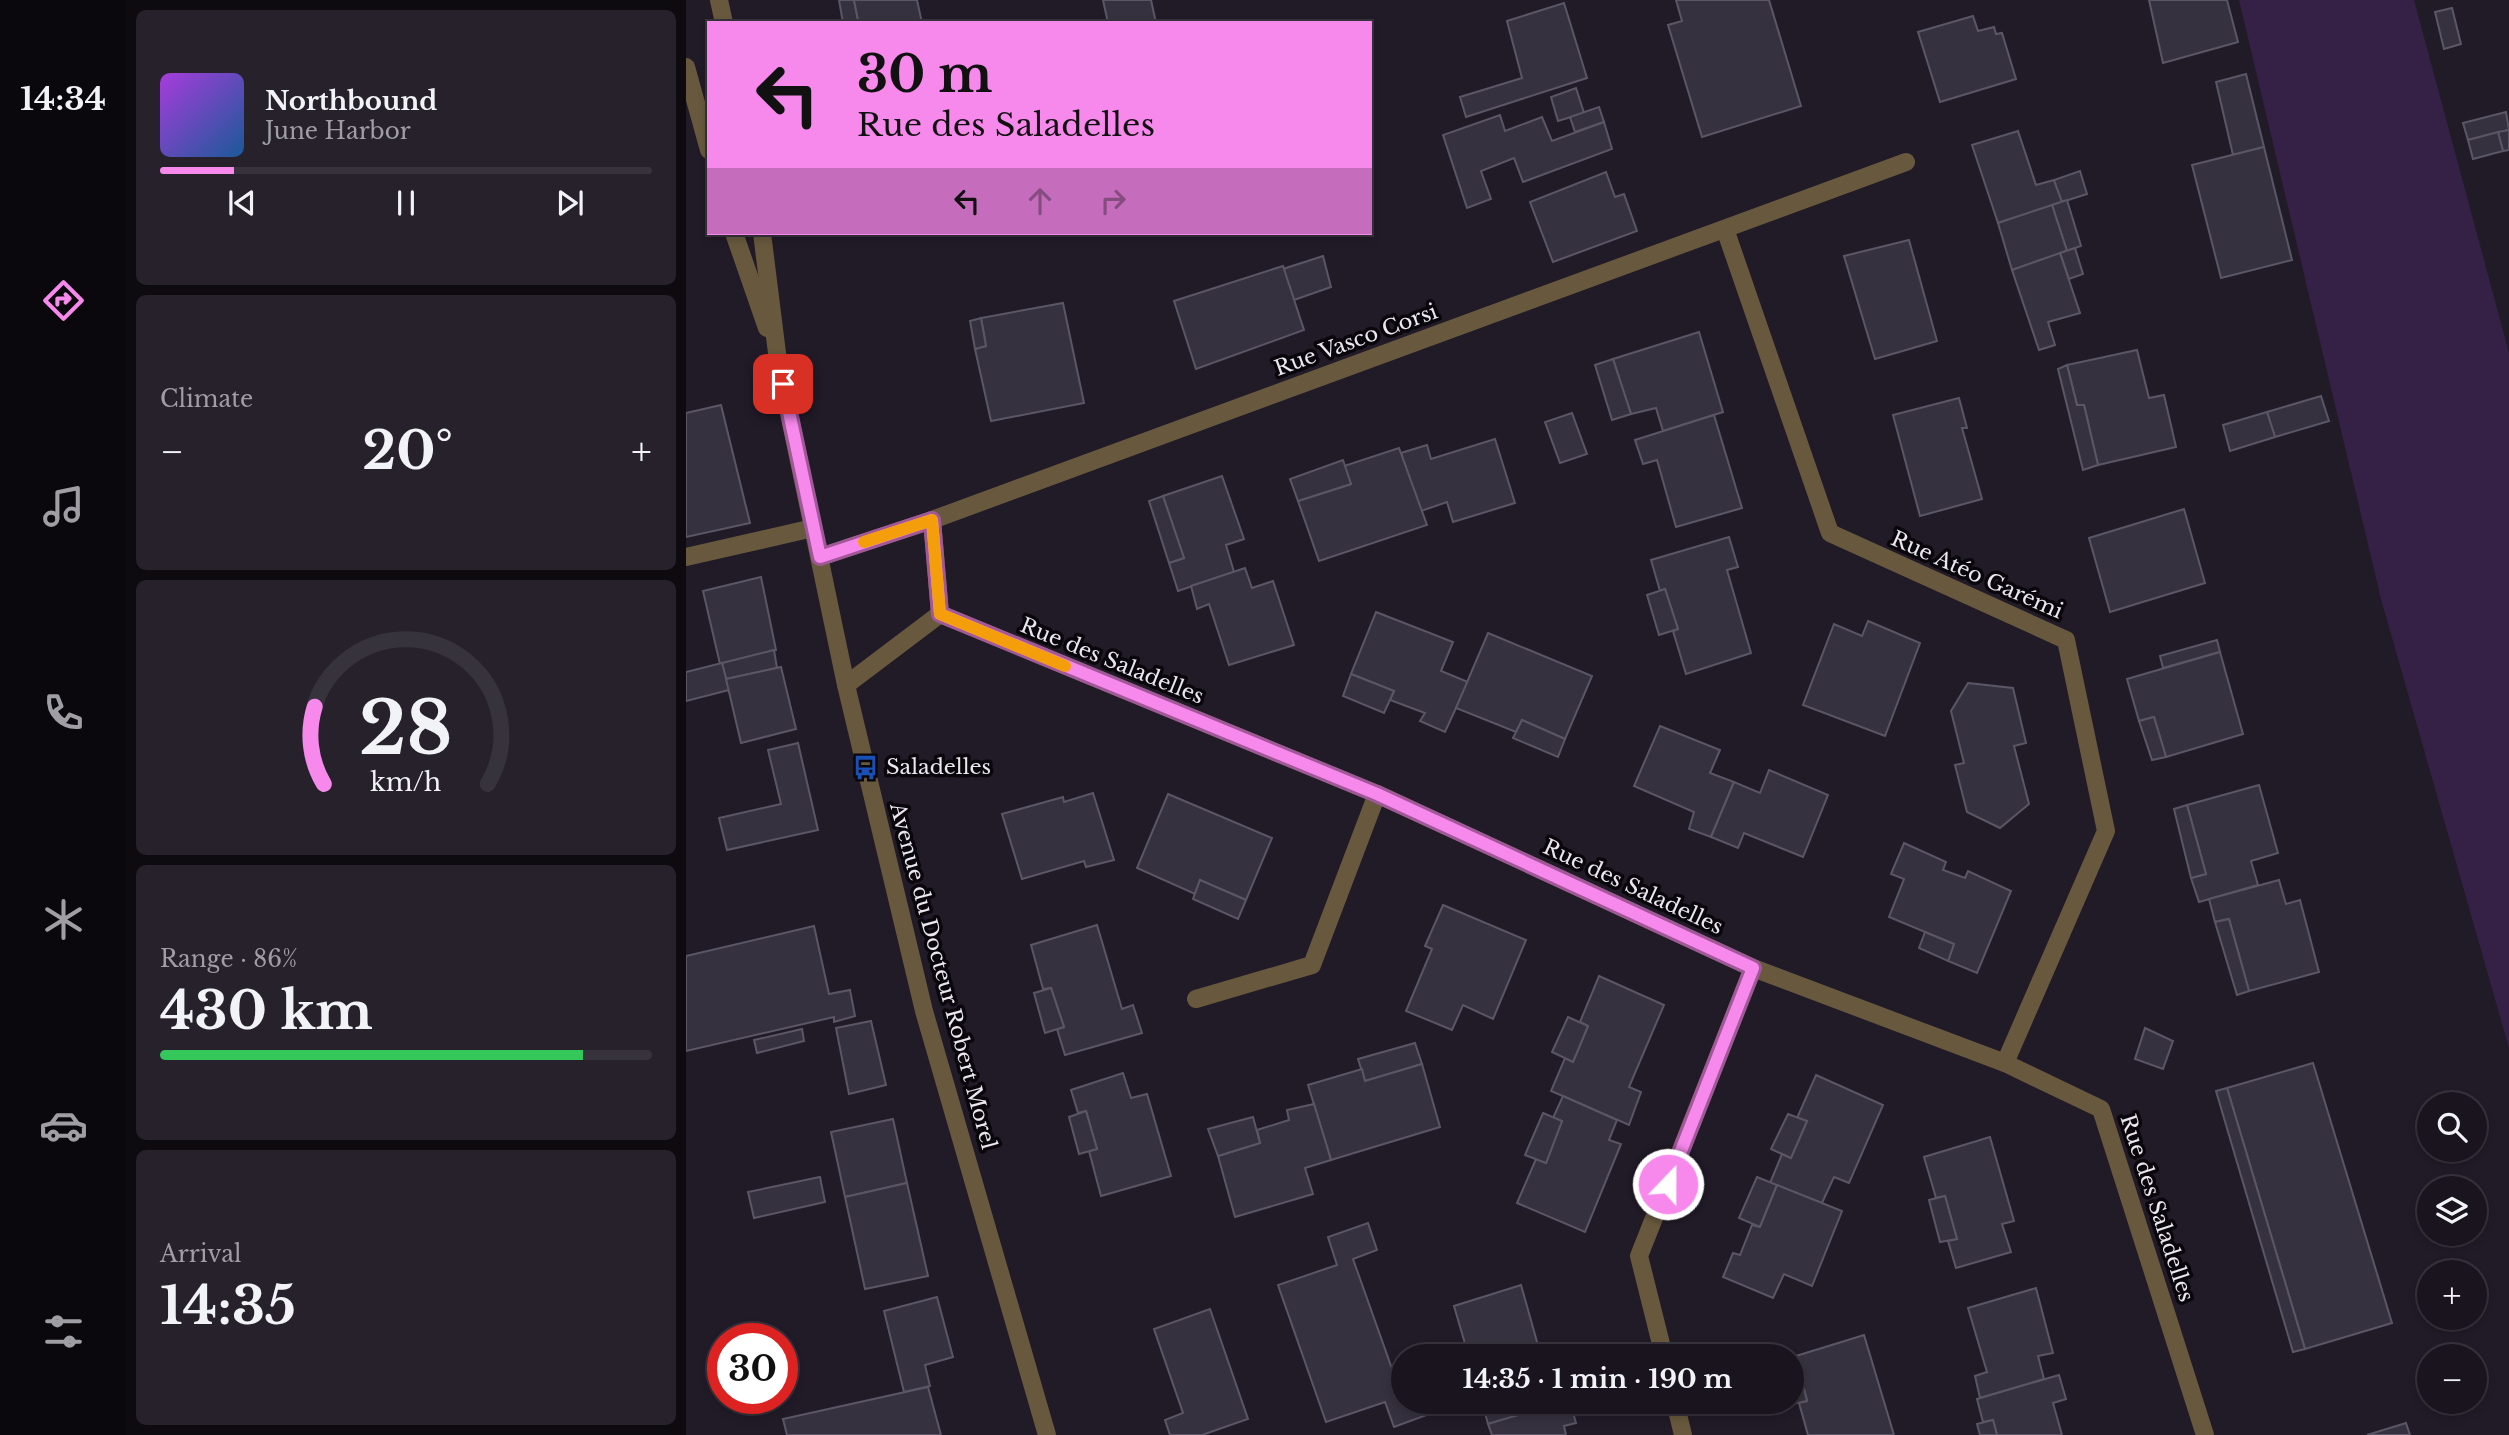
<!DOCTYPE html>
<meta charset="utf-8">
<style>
body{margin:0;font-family:"Libre Baskerville",serif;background:#26212b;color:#f1f3f6;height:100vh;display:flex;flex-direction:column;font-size:26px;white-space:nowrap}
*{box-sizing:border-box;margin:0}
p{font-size:23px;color:#9f9ea4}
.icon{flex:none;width:38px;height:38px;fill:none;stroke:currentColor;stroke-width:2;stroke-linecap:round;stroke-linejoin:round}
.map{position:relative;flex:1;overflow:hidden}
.details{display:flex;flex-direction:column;gap:10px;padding:10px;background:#0e0b10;width:560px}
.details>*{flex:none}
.hud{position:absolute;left:21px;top:21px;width:665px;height:214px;border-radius:0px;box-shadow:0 4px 10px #0003,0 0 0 2px #37333c;background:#f788ec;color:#111;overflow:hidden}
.tools{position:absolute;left:1731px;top:1092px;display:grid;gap:14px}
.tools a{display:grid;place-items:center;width:70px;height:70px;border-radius:50%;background:#19141e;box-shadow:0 4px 10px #0003,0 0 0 2px #37333c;font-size:35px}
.speed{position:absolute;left:21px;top:1323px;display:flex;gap:14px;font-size:35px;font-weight:700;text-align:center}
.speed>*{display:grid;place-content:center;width:91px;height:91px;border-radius:50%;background:#19141e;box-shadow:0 4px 10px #0003,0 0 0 2px #37333c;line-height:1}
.speed .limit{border:10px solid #d22;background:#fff;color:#111}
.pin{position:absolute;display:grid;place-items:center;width:60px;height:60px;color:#fff;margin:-30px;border-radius:14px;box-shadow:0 4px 10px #0006}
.me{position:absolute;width:77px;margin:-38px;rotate:22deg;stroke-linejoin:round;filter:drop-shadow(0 0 5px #0008)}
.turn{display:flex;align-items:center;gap:24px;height:147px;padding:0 35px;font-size:32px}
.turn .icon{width:91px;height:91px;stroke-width:2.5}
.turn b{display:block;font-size:49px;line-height:60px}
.lanes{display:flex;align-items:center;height:66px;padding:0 35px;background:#0003;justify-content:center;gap:35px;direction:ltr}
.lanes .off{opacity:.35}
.big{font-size:52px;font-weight:700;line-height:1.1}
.details .widget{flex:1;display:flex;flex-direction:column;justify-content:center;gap:10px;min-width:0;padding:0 24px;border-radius:10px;background:#26212b}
.details .dial{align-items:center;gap:0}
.dial svg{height:182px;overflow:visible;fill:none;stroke:#37333c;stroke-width:7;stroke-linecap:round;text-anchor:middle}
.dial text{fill:#f1f3f6;stroke:none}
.song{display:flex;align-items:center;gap:21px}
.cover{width:84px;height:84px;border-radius:10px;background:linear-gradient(135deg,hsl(280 70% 55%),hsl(210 70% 35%))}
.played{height:7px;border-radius:4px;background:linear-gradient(90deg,#f788ec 15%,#37333c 15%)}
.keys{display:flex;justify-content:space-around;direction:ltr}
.heat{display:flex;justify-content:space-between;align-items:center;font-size:38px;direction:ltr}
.charge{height:10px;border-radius:5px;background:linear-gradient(90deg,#34c759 86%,#37333c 0)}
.trip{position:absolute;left:705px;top:1344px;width:413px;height:70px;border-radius:35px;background:#19141e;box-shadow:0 4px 10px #0003,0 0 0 2px #37333c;font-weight:700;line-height:70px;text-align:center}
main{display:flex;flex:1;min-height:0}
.tab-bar{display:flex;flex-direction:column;width:126px;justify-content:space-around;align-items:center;background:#0a080c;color:#9f9ea4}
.tab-bar .icon{width:49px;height:49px}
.tab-bar .active{color:#f788ec}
.tab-bar b{font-size:32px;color:#f1f3f6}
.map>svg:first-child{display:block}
.green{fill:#342145}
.building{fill:#36313f;stroke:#5b5666;stroke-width:2}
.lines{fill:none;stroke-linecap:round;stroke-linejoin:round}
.minor{stroke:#68593e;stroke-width:18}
.tertiary{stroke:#68593e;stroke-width:18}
.route-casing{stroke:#a15899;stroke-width:18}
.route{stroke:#f788ec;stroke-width:12}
.slow{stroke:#f59e0b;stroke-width:12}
.labels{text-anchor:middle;stroke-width:7;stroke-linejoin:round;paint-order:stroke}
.street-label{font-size:21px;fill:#ebe7f0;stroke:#0a070c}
.poi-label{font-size:21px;fill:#ebe7f0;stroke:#0a070c;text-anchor:start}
</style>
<main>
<nav class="tab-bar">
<b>14:34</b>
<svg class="icon active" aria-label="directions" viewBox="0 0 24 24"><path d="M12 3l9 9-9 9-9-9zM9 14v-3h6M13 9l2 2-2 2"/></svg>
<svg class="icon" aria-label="music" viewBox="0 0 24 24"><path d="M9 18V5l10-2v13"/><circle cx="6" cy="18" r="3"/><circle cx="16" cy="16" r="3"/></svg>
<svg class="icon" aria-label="phone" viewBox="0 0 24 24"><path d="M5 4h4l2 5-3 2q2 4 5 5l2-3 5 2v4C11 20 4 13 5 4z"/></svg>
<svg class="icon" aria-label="climate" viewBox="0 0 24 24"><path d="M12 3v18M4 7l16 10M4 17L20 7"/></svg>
<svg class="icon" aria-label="car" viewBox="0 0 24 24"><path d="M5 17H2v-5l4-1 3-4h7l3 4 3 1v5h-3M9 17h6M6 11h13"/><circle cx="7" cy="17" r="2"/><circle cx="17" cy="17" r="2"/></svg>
<svg class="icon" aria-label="filters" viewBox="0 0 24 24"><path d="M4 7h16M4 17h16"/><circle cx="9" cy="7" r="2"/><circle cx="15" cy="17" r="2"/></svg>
</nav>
<section class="details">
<div class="widget">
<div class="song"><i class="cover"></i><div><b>Northbound</b><p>June Harbor</p></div></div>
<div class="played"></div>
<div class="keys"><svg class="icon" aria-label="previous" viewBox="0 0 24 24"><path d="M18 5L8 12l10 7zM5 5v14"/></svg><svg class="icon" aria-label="pause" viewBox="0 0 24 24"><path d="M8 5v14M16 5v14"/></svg><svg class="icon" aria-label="next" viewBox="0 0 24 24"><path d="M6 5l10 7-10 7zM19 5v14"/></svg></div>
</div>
<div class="widget"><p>Climate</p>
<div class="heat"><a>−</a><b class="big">20°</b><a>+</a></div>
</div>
<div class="widget dial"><svg viewBox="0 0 100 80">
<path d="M14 69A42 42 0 1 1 86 69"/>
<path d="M14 69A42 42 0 0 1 10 35" stroke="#f788ec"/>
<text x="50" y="56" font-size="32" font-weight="700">28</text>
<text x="50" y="72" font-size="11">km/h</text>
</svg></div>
<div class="widget"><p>Range · 86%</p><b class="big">430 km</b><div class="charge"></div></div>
<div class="widget"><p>Arrival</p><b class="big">14:35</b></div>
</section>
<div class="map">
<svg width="1823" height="1435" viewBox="0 0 1823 1435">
<rect width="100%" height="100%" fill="#211b28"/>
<path class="green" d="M 1553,0 L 1728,0 L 1823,353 L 1823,1048 L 1695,599 Z"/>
<g class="building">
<path d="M 153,0 L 168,0 L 172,20 L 157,23 Z"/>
<path d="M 168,0 L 231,0 L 236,23 L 159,23 L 172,20 Z"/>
<path d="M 417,0 L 465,0 L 470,23 L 422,23 Z"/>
<path d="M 990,0 L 1083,0 L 1115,106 L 1016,137 L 982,25 L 996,21 Z"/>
<path d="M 1463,0 L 1541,0 L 1552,42 L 1477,63 Z"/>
<path d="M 878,3 L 901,78 L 780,117 L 774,97 L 836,78 L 821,21 Z"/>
<path d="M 1766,8 L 1775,44 L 1758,49 L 1749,12 Z"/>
<path d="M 1287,16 L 1292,31 L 1308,27 L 1310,34 L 1316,33 L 1330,79 L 1254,102 L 1232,32 Z"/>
<path d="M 1560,74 L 1578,147 L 1547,155 L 1530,82 Z"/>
<path d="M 890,88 L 898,113 L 872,121 L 865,97 Z"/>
<path d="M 913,107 L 918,122 L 889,132 L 884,117 Z"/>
<path d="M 1820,112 L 1823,130 L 1782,140 L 1777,123 Z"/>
<path d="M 814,115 L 819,131 L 856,117 L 866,141 L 918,122 L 926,149 L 837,182 L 828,158 L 795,171 L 805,199 L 781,208 L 757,135 Z"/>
<path d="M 1823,130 L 1823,150 L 1817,151 L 1812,132 Z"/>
<path d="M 1332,131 L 1350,185 L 1368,180 L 1376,202 L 1312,223 L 1286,145 Z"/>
<path d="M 1812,132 L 1817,151 L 1787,159 L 1782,140 Z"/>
<path d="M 1578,147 L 1606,260 L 1535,278 L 1506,165 Z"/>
<path d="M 1394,171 L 1401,194 L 1376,202 L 1368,180 Z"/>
<path d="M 920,172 L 929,197 L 938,194 L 951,231 L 867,262 L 844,202 Z"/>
<path d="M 1381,200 L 1395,246 L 1381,251 L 1366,205 Z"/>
<path d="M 1366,205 L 1381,251 L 1326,270 L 1312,223 Z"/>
<path d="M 1223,240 L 1251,341 L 1189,359 L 1158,256 Z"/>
<path d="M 1389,248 L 1397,274 L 1383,279 L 1374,253 Z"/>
<path d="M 1374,253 L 1394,313 L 1362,322 L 1369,345 L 1353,350 L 1326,270 Z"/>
<path d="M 637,256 L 645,287 L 608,300 L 597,269 Z"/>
<path d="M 597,266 L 618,330 L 510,369 L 488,301 Z"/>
<path d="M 377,303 L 398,403 L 305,421 L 289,349 L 300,346 L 295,318 Z"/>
<path d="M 295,318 L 300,346 L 289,349 L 284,321 Z"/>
<path d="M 1013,332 L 1037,412 L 977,431 L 970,408 L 945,414 L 927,359 Z"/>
<path d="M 1451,350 L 1463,398 L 1478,395 L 1490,447 L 1412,465 L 1398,405 L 1391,405 L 1381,365 Z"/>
<path d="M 927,359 L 945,414 L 926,420 L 909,365 Z"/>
<path d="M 1381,365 L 1391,405 L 1398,405 L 1412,465 L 1397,470 L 1372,369 Z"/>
<path d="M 1635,396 L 1643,421 L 1589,437 L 1581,412 Z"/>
<path d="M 1273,398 L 1281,428 L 1276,428 L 1296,499 L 1234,516 L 1207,415 Z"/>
<path d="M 35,405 L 64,523 L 0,537 L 0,413 Z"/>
<path d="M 1581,412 L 1589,437 L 1544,451 L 1537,425 Z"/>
<path d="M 886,413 L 901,454 L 874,463 L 859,422 Z"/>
<path d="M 1028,415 L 1056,508 L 990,527 L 971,460 L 957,464 L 949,440 Z"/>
<path d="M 809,439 L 829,503 L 767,522 L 761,502 L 735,511 L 715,453 L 741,445 L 745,459 Z"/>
<path d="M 713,448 L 741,525 L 633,561 L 612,501 L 665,484 L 658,466 Z"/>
<path d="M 657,460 L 665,484 L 612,501 L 604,479 Z"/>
<path d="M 536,476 L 558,539 L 540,545 L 548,572 L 492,591 L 483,563 L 498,558 L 477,496 Z"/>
<path d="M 477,496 L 498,558 L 483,563 L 463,501 Z"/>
<path d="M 1498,509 L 1519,583 L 1424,612 L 1403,538 Z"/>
<path d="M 1043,537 L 1052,567 L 1041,570 L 1065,653 L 1000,674 L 987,631 L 992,629 L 979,589 L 974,591 L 965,560 Z"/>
<path d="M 559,568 L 566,588 L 587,581 L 608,645 L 543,665 L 523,604 L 511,609 L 505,586 Z"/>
<path d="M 75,577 L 90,650 L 34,664 L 17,591 Z"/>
<path d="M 979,589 L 992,629 L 973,635 L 961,595 Z"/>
<path d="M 690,612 L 767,642 L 755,671 L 782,682 L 759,732 L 734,721 L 739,713 L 704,700 L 708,691 L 665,674 Z"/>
<path d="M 1182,621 L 1234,643 L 1199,736 L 1117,705 L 1148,624 L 1176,636 Z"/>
<path d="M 802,633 L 906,676 L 879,739 L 836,720 L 830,732 L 770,708 Z"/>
<path d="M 1531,640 L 1534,652 L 1477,668 L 1474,656 Z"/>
<path d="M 88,650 L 91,668 L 40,679 L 36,663 Z"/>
<path d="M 1534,652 L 1557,734 L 1480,757 L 1468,717 L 1453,721 L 1441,679 Z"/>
<path d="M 36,663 L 43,690 L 0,701 L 0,672 Z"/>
<path d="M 95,667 L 110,729 L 55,743 L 40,679 Z"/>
<path d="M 665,674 L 708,691 L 698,713 L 657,696 Z"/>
<path d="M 1282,683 L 1327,688 L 1340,743 L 1328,746 L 1343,804 L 1314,828 L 1281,812 L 1269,765 L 1278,763 L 1265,711 Z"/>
<path d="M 1468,717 L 1480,757 L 1466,760 L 1453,721 Z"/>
<path d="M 836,720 L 879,739 L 872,757 L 827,738 Z"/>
<path d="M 974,726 L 1034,750 L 1024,773 L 1048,782 L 1025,837 L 1003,829 L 1008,812 L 948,786 Z"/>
<path d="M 112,743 L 132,830 L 41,850 L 33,818 L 95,804 L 82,750 Z"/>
<path d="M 1083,770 L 1142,795 L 1117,857 L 1058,833 L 1052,848 L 1025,837 L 1048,782 L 1074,793 Z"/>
<path d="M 1573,785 L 1592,853 L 1565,861 L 1572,885 L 1513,902 L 1505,878 L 1520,874 L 1501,805 Z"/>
<path d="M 407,793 L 428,860 L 400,867 L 398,861 L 336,879 L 316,814 L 377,797 L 378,802 Z"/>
<path d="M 482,794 L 586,838 L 560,900 L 514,880 L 509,894 L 451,868 Z"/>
<path d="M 1501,805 L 1520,874 L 1505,878 L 1488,809 Z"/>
<path d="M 1218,843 L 1260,862 L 1257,870 L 1279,878 L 1282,871 L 1325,891 L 1291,973 L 1262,961 L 1268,944 L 1203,917 L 1218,879 L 1205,874 Z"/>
<path d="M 514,880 L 560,900 L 552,919 L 507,899 Z"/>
<path d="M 1593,880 L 1600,904 L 1614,900 L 1633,972 L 1563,991 L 1543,919 L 1529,922 L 1523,899 Z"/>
<path d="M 757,905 L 840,940 L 807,1019 L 777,1005 L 766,1030 L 720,1011 L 746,949 L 739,946 Z"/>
<path d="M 1543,919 L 1563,991 L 1551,995 L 1529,922 Z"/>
<path d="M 411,925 L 436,1009 L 447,1005 L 456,1033 L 379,1055 L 371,1029 L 378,1027 L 365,988 L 357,989 L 345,945 Z"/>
<path d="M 128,926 L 143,994 L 164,990 L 169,1016 L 148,1022 L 148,1017 L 0,1051 L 0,956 Z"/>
<path d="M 1239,932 L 1268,944 L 1262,961 L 1233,948 Z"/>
<path d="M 913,976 L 978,1005 L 943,1087 L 955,1092 L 943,1125 L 865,1091 L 879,1058 L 887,1062 L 902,1026 L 894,1022 Z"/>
<path d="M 365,988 L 378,1027 L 359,1033 L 348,993 Z"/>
<path d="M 882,1017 L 902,1026 L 887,1062 L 866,1052 Z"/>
<path d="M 185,1021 L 200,1085 L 163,1094 L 150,1028 Z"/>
<path d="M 1459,1028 L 1487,1041 L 1477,1069 L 1449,1059 Z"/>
<path d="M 116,1029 L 118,1041 L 71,1053 L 68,1040 Z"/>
<path d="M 729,1043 L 736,1064 L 679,1081 L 672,1059 Z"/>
<path d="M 1627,1063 L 1706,1323 L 1619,1349 L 1541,1088 Z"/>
<path d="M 736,1064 L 754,1127 L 645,1160 L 622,1085 L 676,1069 L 679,1081 Z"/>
<path d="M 437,1073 L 445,1098 L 461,1094 L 485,1176 L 415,1196 L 403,1151 L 411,1149 L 400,1111 L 392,1113 L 385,1090 Z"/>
<path d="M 1130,1075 L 1197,1105 L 1163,1183 L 1148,1177 L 1136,1203 L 1084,1183 L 1096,1154 L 1105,1158 L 1121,1121 L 1111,1118 Z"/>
<path d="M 1541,1088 L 1619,1349 L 1607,1352 L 1530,1091 Z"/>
<path d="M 877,1096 L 931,1120 L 923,1140 L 935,1144 L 899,1232 L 831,1203 L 850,1159 L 860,1163 L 876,1121 L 867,1118 Z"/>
<path d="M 628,1104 L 645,1160 L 619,1168 L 627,1194 L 549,1217 L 532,1156 L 574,1143 L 571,1130 L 603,1120 L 601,1110 Z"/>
<path d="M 400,1111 L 411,1149 L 393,1154 L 383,1117 Z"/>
<path d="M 857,1113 L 876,1121 L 860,1163 L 839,1155 Z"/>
<path d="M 1102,1114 L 1121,1121 L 1105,1158 L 1085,1149 Z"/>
<path d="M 567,1117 L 574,1143 L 532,1156 L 522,1129 Z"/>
<path d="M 207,1119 L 221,1183 L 159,1197 L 145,1132 Z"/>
<path d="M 1304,1137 L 1328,1221 L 1316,1224 L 1325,1252 L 1270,1268 L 1262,1241 L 1271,1239 L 1259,1196 L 1250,1198 L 1238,1157 Z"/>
<path d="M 134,1177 L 139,1202 L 68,1218 L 62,1192 Z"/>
<path d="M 1071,1177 L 1091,1185 L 1074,1227 L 1053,1218 Z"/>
<path d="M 221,1183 L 242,1276 L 179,1289 L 159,1197 Z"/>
<path d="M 1091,1185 L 1156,1211 L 1126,1286 L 1098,1274 L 1087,1298 L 1037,1277 L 1047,1253 L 1054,1255 L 1066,1225 L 1074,1227 Z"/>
<path d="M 1259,1196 L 1271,1239 L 1254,1242 L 1243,1200 Z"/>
<path d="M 682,1223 L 691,1250 L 667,1259 L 715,1394 L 718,1393 L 718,1402 L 745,1402 L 749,1412 L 708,1427 L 699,1402 L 640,1422 L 592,1285 L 651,1265 L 642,1237 Z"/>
<path d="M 835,1285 L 855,1356 L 793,1356 L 792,1351 L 782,1354 L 768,1306 Z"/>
<path d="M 1350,1288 L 1367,1353 L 1352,1356 L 1358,1379 L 1294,1398 L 1289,1376 L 1301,1372 L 1282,1308 Z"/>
<path d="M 251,1297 L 267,1357 L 239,1365 L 244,1386 L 218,1392 L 198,1311 Z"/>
<path d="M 524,1309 L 562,1419 L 516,1435 L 484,1435 L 479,1420 L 497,1413 L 468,1329 Z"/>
<path d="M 1178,1335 L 1208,1435 L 1122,1435 L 1113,1403 L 1121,1401 L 1110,1356 Z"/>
<path d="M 1110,1356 L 1121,1401 L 1106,1404 L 1106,1357 Z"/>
<path d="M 1373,1375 L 1380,1399 L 1367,1403 L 1376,1435 L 1311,1435 L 1307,1420 L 1297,1422 L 1291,1399 Z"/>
<path d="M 242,1387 L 255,1435 L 101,1435 L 97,1419 Z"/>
<path d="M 796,1402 L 876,1402 L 802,1424 Z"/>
<path d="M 876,1402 L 884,1402 L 890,1423 L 878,1426 L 880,1435 L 806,1435 L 802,1424 Z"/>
<path d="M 1307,1420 L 1311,1435 L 1294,1435 L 1291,1424 Z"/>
<path d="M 1720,1423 L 1724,1435 L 1681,1435 Z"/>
</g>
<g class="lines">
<g class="minor">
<path d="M 1039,229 L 1144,533 L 1380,640 L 1420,831 L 1319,1063"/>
<path d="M 246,520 L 254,614"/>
<path d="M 0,557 L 127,528"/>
<path d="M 134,557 L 246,520 L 1220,162"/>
<path d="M 160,685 L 254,614 L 691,794 L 1067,968 L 1319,1063 L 1415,1109 L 1519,1435"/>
<path d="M 510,999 L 626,965 L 691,794"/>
<path d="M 978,1356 L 953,1256 L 1067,968"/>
<path d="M 989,1402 L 997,1435"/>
</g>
<g class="tertiary">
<path d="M 33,0 L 38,23"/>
<path d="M 0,67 L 23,150"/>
<path d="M 48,233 L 81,328"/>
<path d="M 76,233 L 92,361 L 160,685 L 238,1011 L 361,1435"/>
</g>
</g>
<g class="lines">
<defs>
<path id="route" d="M 97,384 L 134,557 L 246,520 L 254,614 L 691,794 L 1067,968 L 982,1184"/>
</defs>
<use href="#route" class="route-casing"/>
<use href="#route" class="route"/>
<path class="slow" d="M 178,542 L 246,520 L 254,614 L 379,666"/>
</g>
<defs>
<symbol id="bus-bare" viewBox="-9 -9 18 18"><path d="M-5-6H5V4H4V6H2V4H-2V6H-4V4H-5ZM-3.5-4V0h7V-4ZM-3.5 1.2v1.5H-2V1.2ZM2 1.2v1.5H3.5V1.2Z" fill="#1a4fb4" stroke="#0a070c" stroke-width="2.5" paint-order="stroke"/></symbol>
</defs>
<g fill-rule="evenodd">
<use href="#bus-bare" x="162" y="750" width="35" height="35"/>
</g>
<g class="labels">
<g class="street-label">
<text transform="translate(670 340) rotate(-20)" y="7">Rue Vasco Corsi</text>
<text transform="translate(1291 575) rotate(24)" y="7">Rue Atéo Garémi</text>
<text transform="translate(426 661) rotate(22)" y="7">Rue des Saladelles</text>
<text transform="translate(947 887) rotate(25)" y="7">Rue des Saladelles</text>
<text transform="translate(257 976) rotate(75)" y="7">Avenue du Docteur Robert Morel</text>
<text transform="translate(1471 1208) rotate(72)" y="7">Rue des Saladelles</text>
</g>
<g class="poi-label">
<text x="200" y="774">Saladelles</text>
</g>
</g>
</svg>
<div class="tools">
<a><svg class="icon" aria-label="search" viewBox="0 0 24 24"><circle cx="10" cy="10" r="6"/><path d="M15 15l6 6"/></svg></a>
<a><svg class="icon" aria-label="layers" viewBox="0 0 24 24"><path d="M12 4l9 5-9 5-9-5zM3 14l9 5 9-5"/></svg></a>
<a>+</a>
<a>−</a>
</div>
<div class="speed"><div class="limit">30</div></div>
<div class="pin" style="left:97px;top:384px;background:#d93025"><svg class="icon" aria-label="arrive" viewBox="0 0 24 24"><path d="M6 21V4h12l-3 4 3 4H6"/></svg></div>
<svg class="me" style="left:982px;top:1184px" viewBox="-20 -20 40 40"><circle r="17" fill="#f788ec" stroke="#fff" stroke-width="3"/><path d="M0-11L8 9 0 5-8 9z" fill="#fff"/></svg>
<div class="trip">14:35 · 1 min · 190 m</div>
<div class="hud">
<div class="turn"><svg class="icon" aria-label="left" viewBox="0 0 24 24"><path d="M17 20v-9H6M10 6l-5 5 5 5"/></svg><div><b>30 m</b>Rue des Saladelles</div></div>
<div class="lanes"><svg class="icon" aria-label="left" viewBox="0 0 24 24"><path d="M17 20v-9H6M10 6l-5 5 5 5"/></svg><svg class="icon off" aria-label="ahead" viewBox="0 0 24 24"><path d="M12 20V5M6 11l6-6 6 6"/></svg><svg class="icon off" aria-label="right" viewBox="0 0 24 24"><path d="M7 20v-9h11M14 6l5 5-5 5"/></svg></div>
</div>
</div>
</main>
